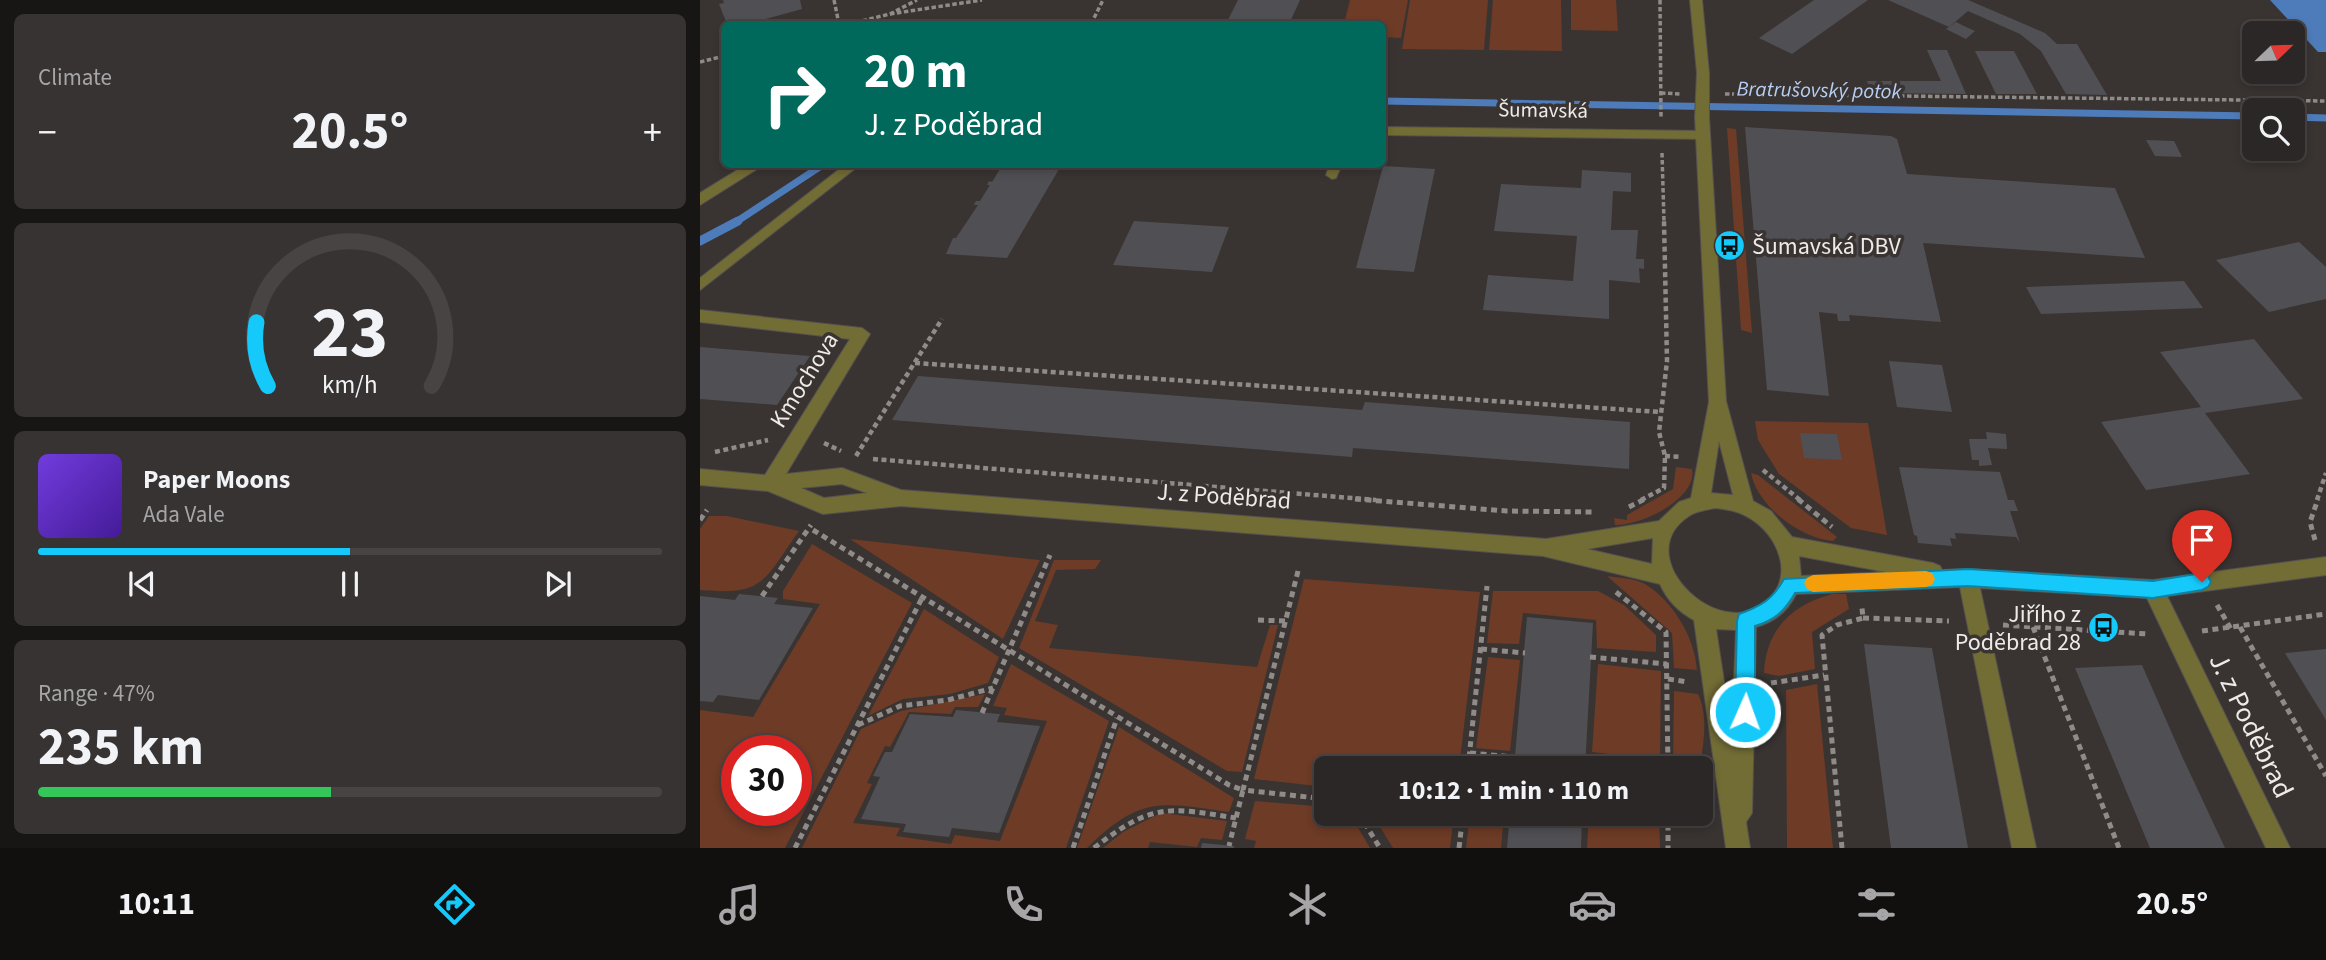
<!DOCTYPE html>
<meta charset="utf-8">
<style>
body{margin:0;font-family:"Source Sans 3",sans-serif;background:#373332;color:#f1f3f6;height:100vh;display:flex;flex-direction:column;font-size:26px;white-space:nowrap}
*{box-sizing:border-box;margin:0}
p{font-size:23px;color:#a6a5a7}
.icon{flex:none;width:38px;height:38px;fill:none;stroke:currentColor;stroke-width:2;stroke-linecap:round;stroke-linejoin:round}
.map{position:relative;flex:1;overflow:hidden}
.panel{display:flex;flex-direction:column;gap:14px;padding:14px;background:#181515;width:700px}
.panel>*{flex:none}
.guide{position:absolute;left:21px;top:21px;width:665px;height:147px;border-radius:10px;box-shadow:0 4px 10px #0003,0 0 0 2px #474443;background:#00695c;color:#fff;overflow:hidden}
.needle{width:46px;rotate:67deg}
.buttons{position:absolute;left:1542px;top:21px;display:grid;gap:14px}
.buttons a{display:grid;place-items:center;width:63px;height:63px;border-radius:10px;background:#2b2726;box-shadow:0 4px 10px #0003,0 0 0 2px #474443;font-size:35px}
.speed{position:absolute;left:21px;top:735px;display:flex;gap:14px;font-size:35px;font-weight:700;text-align:center}
.speed>*{display:grid;place-content:center;width:91px;height:91px;border-radius:50%;background:#2b2726;box-shadow:0 4px 10px #0003,0 0 0 2px #474443;line-height:1}
.speed .limit{border:10px solid #d22;background:#fff;color:#111}
.pin{position:absolute;display:grid;place-items:center;width:60px;height:60px;color:#fff;margin:-72px -30px;border-radius:50% 50% 50% 0;rotate:-45deg;box-shadow:0 0 7px #0007}
.pin .icon{rotate:45deg}
.me{position:absolute;width:77px;margin:-38px;rotate:2deg;stroke-linejoin:round;filter:drop-shadow(0 0 5px #0008)}
.turn{display:flex;align-items:center;gap:24px;height:147px;padding:0 28px;font-size:32px}
.turn .icon{width:91px;height:91px;stroke-width:2.5}
.turn b{display:block;font-size:49px;line-height:60px}
.big{font-size:52px;font-weight:700;line-height:1.1}
.panel .card{flex:1;display:flex;flex-direction:column;justify-content:center;gap:10px;min-width:0;padding:0 24px;border-radius:10px;background:#373332}
.panel .dial{align-items:center;gap:0}
.dial svg{height:182px;overflow:visible;fill:none;stroke:#474443;stroke-width:7;stroke-linecap:round;text-anchor:middle}
.dial text{fill:#f1f3f6;stroke:none}
.song{display:flex;align-items:center;gap:21px}
.cover{width:84px;height:84px;border-radius:10px;background:linear-gradient(135deg,hsl(260 70% 55%),hsl(260 70% 35%))}
.played{height:7px;border-radius:4px;background:linear-gradient(90deg,#15cafb 50%,#474443 50%)}
.keys{display:flex;justify-content:space-around;direction:ltr}
.heat{display:flex;justify-content:space-between;align-items:center;font-size:38px;direction:ltr}
.charge{height:10px;border-radius:5px;background:linear-gradient(90deg,#34c759 47%,#474443 0)}
.trip{position:absolute;left:614px;top:756px;width:399px;height:70px;border-radius:10px;background:#2b2726;box-shadow:0 4px 10px #0003,0 0 0 2px #474443;font-weight:700;line-height:70px;text-align:center}
.tab-bar{display:flex;height:112px;justify-content:space-around;align-items:center;background:#11100f;color:#a6a5a7}
.tab-bar .icon{width:49px;height:49px}
.tab-bar .selected{color:#15cafb}
.tab-bar b{font-size:32px;color:#f1f3f6}
main{display:flex;flex:1;min-height:0}
.map>svg:first-child{display:block}
.green{fill:#6d3b26;fill-rule:evenodd}
.water{fill:#4e7bb9}
.lines{fill:none;stroke-linecap:round;stroke-linejoin:round}
.stream-far1{stroke:#4e7bb9;stroke-width:7}
.stream{stroke:#4e7bb9;stroke-width:9}
.building{fill:#504f54}
.lane-casing{stroke:#56514f;stroke-width:2}
.street-casing{stroke:#56514f;stroke-width:2}
.path-far2{stroke:#8f8b89;stroke-width:3.5;stroke-dasharray:4.5 2.5;stroke-linecap:butt}
.path-far1{stroke:#8f8b89;stroke-width:4.5;stroke-dasharray:5 3.5;stroke-linecap:butt}
.path{stroke:#8f8b89;stroke-width:5;stroke-dasharray:6 4.5;stroke-linecap:butt}
.lane{fill:#726c35;fill-rule:evenodd}
.street{fill:#726c35;fill-rule:evenodd}
.route{fill:#15cafb;stroke:#0e83a3;stroke-width:2}
.slow{fill:#f59e0b}
.labels{text-anchor:middle;stroke-width:7;stroke-linejoin:round;paint-order:stroke}
.far-water-label{font-size:21px;font-style:italic;fill:#b5cef1;stroke:#393432}
.far-street-label{font-size:21px;fill:#edeae8;stroke:#393432}
.poi-label{font-size:24px;fill:#edeae8;stroke:#393432;text-anchor:start}
.street-label{font-size:24px;fill:#edeae8;stroke:#393432}
.near-street-label{font-size:28px;fill:#edeae8;stroke:#393432}
</style>
<main>
<section class="panel">
<div class="card"><p>Climate</p>
<div class="heat"><a>−</a><b class="big">20.5°</b><a>+</a></div>
</div>
<div class="card dial"><svg viewBox="0 0 100 80">
<path d="M14 69A42 42 0 1 1 86 69"/>
<path d="M14 69A42 42 0 0 1 9 41" stroke="#15cafb"/>
<text x="50" y="56" font-size="32" font-weight="700">23</text>
<text x="50" y="72" font-size="11">km/h</text>
</svg></div>
<div class="card">
<div class="song"><i class="cover"></i><div><b>Paper Moons</b><p>Ada Vale</p></div></div>
<div class="played"></div>
<div class="keys"><svg class="icon" aria-label="previous" viewBox="0 0 24 24"><path d="M18 5L8 12l10 7zM5 5v14"/></svg><svg class="icon" aria-label="pause" viewBox="0 0 24 24"><path d="M8 5v14M16 5v14"/></svg><svg class="icon" aria-label="next" viewBox="0 0 24 24"><path d="M6 5l10 7-10 7zM19 5v14"/></svg></div>
</div>
<div class="card"><p>Range · 47%</p><b class="big">235 km</b><div class="charge"></div></div>
</section>
<div class="map">
<svg width="1626" height="848" viewBox="0 0 1626 848">
<rect width="100%" height="100%" fill="#393432"/>
<g class="green">
<path d="M 650,0 L 708,0 L 701,38 L 683,37 L 682,24 L 644,24 Z"/>
<path d="M 710,0 L 788,0 L 784,50 L 702,49 Z"/>
<path d="M 793,0 L 861,0 L 862,51 L 789,50 Z"/>
<path d="M 871,0 L 916,0 L 918,31 L 871,30 Z"/>
<path d="M 1027,128 L 1036,129 L 1052,333 L 1041,330 Z"/>
<path d="M 1055,421 L 1168,423 L 1187,535 L 1151,528 L 1079,474 L 1058,440 Z"/>
<path d="M 976,467 L 992,469 C 998,499 940,526 915,525 L 914,518 L 927,520 L 927,515 L 973,489 Z"/>
<path d="M 1051,473 L 1058,475 L 1137,537 L 1133,541 C 1101,539 1057,506 1051,473 Z"/>
<path d="M 9,516 L 27,516 L 99,531 C 64,580 65,596 0,590 L 0,529 Z"/>
<path d="M 150,539 L 339,560 L 340,560 L 303,639 Z"/>
<path d="M 112,544 L 212,603 L 85,848 L 0,848 L 0,710 L 53,717 L 120,604 L 83,599 L 83,591 ZM 37,751 L 96,751 L 96,810 L 37,810 Z"/>
<path d="M 354,560 L 401,560 L 395,569 L 356,570 L 335,621 L 358,625 L 349,648 L 557,667 L 570,625 L 578,625 L 542,772 L 527,771 L 319,648 Z"/>
<path d="M 907,576 C 919,578 934,578 945,584 C 973,601 995,638 997,670 L 974,668 L 972,633 Z"/>
<path d="M 604,579 L 780,592 L 759,768 L 626,768 L 626,787 L 554,779 Z"/>
<path d="M 793,591 L 898,591 L 924,605 L 956,635 L 956,652 L 897,648 L 896,620 L 823,613 L 819,644 L 787,643 Z"/>
<path d="M 1132,594 L 1146,594 L 1149,609 L 1112,632 L 1115,669 L 1079,676 L 1064,673 C 1066,630 1091,605 1132,594 Z"/>
<path d="M 224,609 L 299,657 L 288,683 L 250,694 L 203,699 L 168,716 Z"/>
<path d="M 788,657 L 820,660 L 810,751 L 776,748 Z"/>
<path d="M 311,664 L 409,721 L 366,848 L 102,848 L 161,729 L 201,711 L 285,694 L 278,707 L 255,707 L 251,714 L 209,712 L 190,747 L 185,746 L 167,783 L 172,784 L 153,823 L 200,828 L 196,836 L 251,844 L 255,835 L 300,841 L 347,721 L 304,715 L 307,708 L 293,706 Z"/>
<path d="M 898,664 L 961,671 L 960,760 L 892,752 Z"/>
<path d="M 1117,684 L 1133,848 L 1087,848 L 1086,690 Z"/>
<path d="M 974,691 L 998,694 C 1009,717 1003,744 1000,768 L 973,768 Z"/>
<path d="M 419,727 L 534,798 L 529,812 C 460,802 440,796 387,848 L 377,848 Z"/>
<path d="M 555,801 L 626,807 L 626,814 L 650,814 L 670,848 L 554,848 L 556,841 L 545,839 Z"/>
<path d="M 461,813 L 527,821 L 522,840 L 501,838 L 497,847 L 450,842 L 448,848 L 403,848 L 423,832 Z"/>
<path d="M 672,814 L 754,814 L 750,848 L 693,848 Z"/>
<path d="M 770,814 L 804,814 L 801,848 L 766,848 Z"/>
<path d="M 889,814 L 959,814 L 960,848 L 887,848 Z"/>
</g>
<path class="water" d="M 1570,0 L 1626,0 L 1626,52 L 1618,52 Z"/>
<g class="lines">
<g class="stream-far1">
<path d="M 682,101 L 1554,116"/>
<path d="M 1592,117 L 1626,118"/>
<path d="M 36,222 L 124,164"/>
</g>
<path class="stream" d="M 0,241 L 38,221"/>
</g>
<g class="building">
<path d="M 23,0 L 100,0 L 102,9 L 51,23 L 27,24 L 19,4 L 24,3 Z"/>
<path d="M 538,0 L 600,0 L 589,24 L 526,24 Z"/>
<path d="M 1114,0 L 1168,0 L 1092,54 L 1059,38 Z"/>
<path d="M 1188,0 L 1268,0 L 1345,33 L 1357,44 L 1377,44 L 1407,95 L 1366,94 L 1341,51 L 1320,34 L 1268,11 L 1249,27 Z"/>
<path d="M 1256,22 L 1266,27 L 1275,31 L 1266,39 L 1246,29 Z"/>
<path d="M 1227,50 L 1247,50 L 1266,94 L 1171,93 L 1167,81 L 1241,81 Z"/>
<path d="M 1275,51 L 1314,51 L 1337,94 L 1296,94 Z"/>
<path d="M 1045,127 L 1191,136 L 1197,139 L 1207,174 L 1415,188 L 1445,258 L 1223,243 L 1241,322 L 1149,315 L 1150,321 L 1138,321 L 1137,314 L 1119,312 L 1129,396 L 1067,390 Z"/>
<path d="M 1446,140 L 1474,141 L 1482,157 L 1455,156 Z"/>
<path d="M 303,164 L 362,164 L 307,258 L 246,254 L 253,238 L 256,238 L 278,205 L 274,205 L 276,201 L 280,201 L 290,185 L 287,185 L 289,181 L 292,182 Z"/>
<path d="M 683,166 L 735,169 L 714,272 L 656,268 Z"/>
<path d="M 882,170 L 931,173 L 931,192 L 913,191 L 911,230 L 938,230 L 936,259 L 944,259 L 944,269 L 939,268 L 940,283 L 909,280 L 909,319 L 783,310 L 788,275 L 873,281 L 877,236 L 794,231 L 801,184 L 881,188 Z"/>
<path d="M 434,221 L 529,227 L 512,272 L 413,265 Z"/>
<path d="M 1599,242 L 1626,267 L 1626,299 L 1569,312 L 1516,260 Z"/>
<path d="M 1484,281 L 1503,308 L 1341,314 L 1326,287 Z"/>
<path d="M 1554,339 L 1603,399 L 1505,413 L 1550,474 L 1446,490 L 1401,422 L 1501,407 L 1460,352 Z"/>
<path d="M 0,347 L 72,353 L 110,356 L 77,405 L 0,399 Z"/>
<path d="M 1189,361 L 1242,365 L 1252,412 L 1197,407 Z"/>
<path d="M 218,376 L 662,410 L 665,402 L 930,422 L 929,469 L 653,448 L 652,457 L 192,420 Z"/>
<path d="M 1286,432 L 1306,434 L 1307,449 L 1288,448 L 1292,465 L 1279,466 L 1279,460 L 1272,460 L 1269,439 L 1287,439 Z"/>
<path d="M 1100,433 L 1137,434 L 1142,460 L 1104,458 Z"/>
<path d="M 1199,467 L 1300,472 L 1308,500 L 1314,500 L 1318,511 L 1310,511 L 1320,543 L 1316,537 L 1255,533 L 1256,539 L 1250,538 L 1252,546 L 1218,543 L 1217,536 L 1214,535 Z"/>
<path d="M 39,594 L 78,598 L 74,604 L 113,608 L 59,700 L 18,695 L 13,702 L 0,701 L 0,596 L 35,600 Z"/>
<path d="M 827,617 L 893,623 L 885,768 L 814,768 Z"/>
<path d="M 1164,644 L 1232,648 L 1268,848 L 1191,848 Z"/>
<path d="M 1626,649 L 1626,720 L 1585,653 Z"/>
<path d="M 1442,665 L 1481,754 L 1525,848 L 1450,848 L 1375,668 Z"/>
<path d="M 256,710 L 300,714 L 297,722 L 340,726 L 299,833 L 252,828 L 249,837 L 203,832 L 206,824 L 161,819 L 180,777 L 173,776 L 185,752 L 192,752 L 210,714 L 253,717 Z"/>
<path d="M 810,814 L 882,814 L 881,848 L 807,848 Z"/>
<path d="M 502,843 L 534,846 L 534,848 L 501,848 Z"/>
</g>
<g class="lines">
<defs>
<g id="lane">
<path d="M 682,127 L 1004,131 L 1010,135 L 1004,139 L 682,135 Z"/>
<path d="M 146,164 L 161,164 L 0,290 L 0,278 Z"/>
<path d="M 630,164 L 642,164 L 636,178 L 632,179 L 626,175 Z"/>
</g>
<g id="street">
<path d="M 990,0 L 1002,0 L 1009,73 L 1009,117 L 1026,401 L 1053,501 L 1071,511 L 1092,537 L 1233,563 L 1240,566 L 1242,570 L 1268,569 L 1453,580 L 1626,557 L 1626,575 L 1467,596 L 1590,848 L 1566,848 L 1447,598 L 1280,588 L 1336,848 L 1312,848 L 1260,587 L 1096,594 C 1088,611 1074,622 1056,627 L 1052,813 L 1046,822 L 1050,848 L 1026,848 L 994,620 C 979,612 967,600 960,584 L 843,556 L 201,506 L 123,514 L 68,491 L 0,485 L 0,469 L 65,475 L 150,339 L 0,322 L 0,310 L 162,328 L 170,334 L 86,474 L 142,468 L 201,490 L 846,539 L 959,521 L 979,502 L 991,498 L 1009,402 L 995,117 L 997,73 ZM 1019,441 L 1033,495 L 1011,493 ZM 142,484 L 167,493 L 124,498 L 101,488 ZM 1015,508 C 1026,509 1037,511 1046,516 C 1074,530 1094,569 1072,596 C 1027,651 925,558 989,516 C 996,511 1007,510 1015,508 ZM 953,538 L 952,564 L 887,549 ZM 1099,556 L 1186,572 L 1101,576 ZM 1016,629 L 1036,630 L 1032,734 Z"/>
<path d="M 47,164 L 65,164 L 0,205 L 0,193 Z"/>
</g>
</defs>
<use href="#lane" class="lane-casing"/>
<use href="#street" class="street-casing"/>
<g class="path-far2">
<path d="M 134,0 L 139,24"/>
<path d="M 960,0 L 961,117"/>
<path d="M 190,14 L 282,0"/>
<path d="M 149,24 L 190,14 L 217,0"/>
<path d="M 391,24 L 403,0"/>
<path d="M 0,62 L 24,56"/>
<path d="M 961,93 L 981,94"/>
<path d="M 1025,94 L 1626,101"/>
<path d="M 962,153 L 964,222"/>
</g>
<g class="path-far1">
<path d="M 215,363 L 960,412"/>
<path d="M 124,443 L 141,451"/>
<path d="M 15,452 L 68,440"/>
<path d="M 156,456 L 242,319"/>
<path d="M 965,456 L 982,457"/>
<path d="M 173,459 L 676,500"/>
<path d="M 1063,470 L 1100,500"/>
<path d="M 941,500 L 964,488 L 965,456 L 959,432 L 967,361 L 964,221"/>
<path d="M 1617,500 L 1626,473"/>
</g>
<g class="path">
<path d="M 655,499 L 807,511 L 893,512"/>
<path d="M 1098,499 L 1132,527"/>
<path d="M 929,507 L 945,499"/>
<path d="M 0,520 L 7,510"/>
<path d="M 113,530 L 529,785 L 543,790 L 529,846"/>
<path d="M 1615,540 L 1610,522 L 1618,499"/>
<path d="M 598,571 L 543,790 L 626,799"/>
<path d="M 916,592 L 966,632 L 968,768"/>
<path d="M 62,596 L 111,525"/>
<path d="M 1517,605 L 1531,629"/>
<path d="M 1163,618 L 1249,621"/>
<path d="M 558,620 L 585,621"/>
<path d="M 1303,625 L 1448,634"/>
<path d="M 1333,627 L 1419,848"/>
<path d="M 1540,627 L 1626,776"/>
<path d="M 1502,631 L 1626,614"/>
<path d="M 781,649 L 825,653"/>
<path d="M 890,657 L 967,664"/>
<path d="M 968,679 L 988,682"/>
<path d="M 1071,683 L 1124,675"/>
<path d="M 282,713 L 350,555"/>
<path d="M 158,725 L 200,706 L 248,700 L 293,688"/>
<path d="M 770,753 L 814,757"/>
<path d="M 885,762 L 949,768"/>
<path d="M 768,768 L 787,586"/>
<path d="M 659,814 L 680,848"/>
<path d="M 968,814 L 968,848"/>
<path d="M 95,848 L 222,598"/>
<path d="M 373,848 L 417,718"/>
<path d="M 394,848 C 452,803 467,807 536,818"/>
<path d="M 759,848 L 763,814"/>
<path d="M 1142,848 L 1122,635 L 1137,625 L 1163,618 L 1162,608"/>
</g>
<use href="#lane" class="lane"/>
<use href="#street" class="street"/>
</g>
<path class="route" d="M 1268,569 L 1453,581 L 1502,573 L 1508,576 L 1511,582 L 1508,587 L 1502,590 L 1453,598 L 1268,586 L 1095,593 C 1085,611 1075,620 1055,626 L 1055,712 L 1052,719 L 1045,722 L 1038,719 L 1035,712 L 1037,621 L 1039,614 C 1061,606 1072,600 1084,579 Z"/>
<path class="slow" d="M 1226,571 L 1232,573 L 1235,579 L 1232,585 L 1226,587 L 1113,592 L 1107,589 L 1104,583 L 1107,578 L 1113,575 Z"/>
<defs>
<symbol id="bus-disc" viewBox="-11 -11 22 22"><circle r="9.5" fill="#15cafb" stroke="#393432"/><path d="M-5-6H5V4H4V6H2V4H-2V6H-4V4H-5ZM-3.5-4V0h7V-4ZM-3.5 1.2v1.5H-2V1.2ZM2 1.2v1.5H3.5V1.2Z" fill="#111"/></symbol>
</defs>
<g fill-rule="evenodd">
<use href="#bus-disc" x="1012" y="228" width="35" height="35"/>
<use href="#bus-disc" x="1386" y="610" width="35" height="35"/>
</g>
<g class="labels">
<g class="far-water-label">
<text transform="translate(1119 90) rotate(1)" y="7">Bratrušovský potok</text>
</g>
<g class="far-street-label">
<text transform="translate(843 110) rotate(1)" y="7">Šumavská</text>
</g>
<g class="poi-label">
<text x="1052" y="254">Šumavská DBV</text>
<text x="1381" y="622" text-anchor="end">Jiřího z<tspan x="1381" dy="28">Poděbrad 28</tspan></text>
</g>
<g class="street-label">
<text transform="translate(104 380) rotate(-58)" y="8">Kmochova</text>
<text transform="translate(524 496) rotate(4)" y="8">J. z Poděbrad</text>
</g>
<g class="near-street-label">
<text transform="translate(1552 725) rotate(64)" y="10">J. z Poděbrad</text>
</g>
</g>
</svg>
<div class="buttons">
<a><svg class="needle" viewBox="-14 -14 28 28"><path d="M0-13l5 13h-10z" fill="#e53935"/><path d="M0 13l5-13h-10z" fill="#a6a5a7"/></svg></a>
<a><svg class="icon" aria-label="search" viewBox="0 0 24 24"><circle cx="10" cy="10" r="6"/><path d="M15 15l6 6"/></svg></a>
</div>
<div class="speed"><div class="limit">30</div></div>
<div class="pin" style="left:1502px;top:582px;background:#d93025"><svg class="icon" aria-label="arrive" viewBox="0 0 24 24"><path d="M6 21V4h12l-3 4 3 4H6"/></svg></div>
<svg class="me" style="left:1045px;top:712px" viewBox="-20 -20 40 40"><circle r="17" fill="#15cafb" stroke="#fff" stroke-width="3"/><path d="M0-11L8 9 0 5-8 9z" fill="#fff"/></svg>
<div class="trip">10:12 · 1 min · 110 m</div>
<div class="guide">
<div class="turn"><svg class="icon" aria-label="right" viewBox="0 0 24 24"><path d="M7 20v-9h11M14 6l5 5-5 5"/></svg><div><b>20 m</b>J. z Poděbrad</div></div>
</div>
</div>
</main>
<nav class="tab-bar">
<b>10:11</b>
<svg class="icon selected" aria-label="directions" viewBox="0 0 24 24"><path d="M12 3l9 9-9 9-9-9zM9 14v-3h6M13 9l2 2-2 2"/></svg>
<svg class="icon" aria-label="music" viewBox="0 0 24 24"><path d="M9 18V5l10-2v13"/><circle cx="6" cy="18" r="3"/><circle cx="16" cy="16" r="3"/></svg>
<svg class="icon" aria-label="phone" viewBox="0 0 24 24"><path d="M5 4h4l2 5-3 2q2 4 5 5l2-3 5 2v4C11 20 4 13 5 4z"/></svg>
<svg class="icon" aria-label="climate" viewBox="0 0 24 24"><path d="M12 3v18M4 7l16 10M4 17L20 7"/></svg>
<svg class="icon" aria-label="car" viewBox="0 0 24 24"><path d="M5 17H2v-5l4-1 3-4h7l3 4 3 1v5h-3M9 17h6M6 11h13"/><circle cx="7" cy="17" r="2"/><circle cx="17" cy="17" r="2"/></svg>
<svg class="icon" aria-label="filters" viewBox="0 0 24 24"><path d="M4 7h16M4 17h16"/><circle cx="9" cy="7" r="2"/><circle cx="15" cy="17" r="2"/></svg>
<b>20.5°</b>
</nav>
